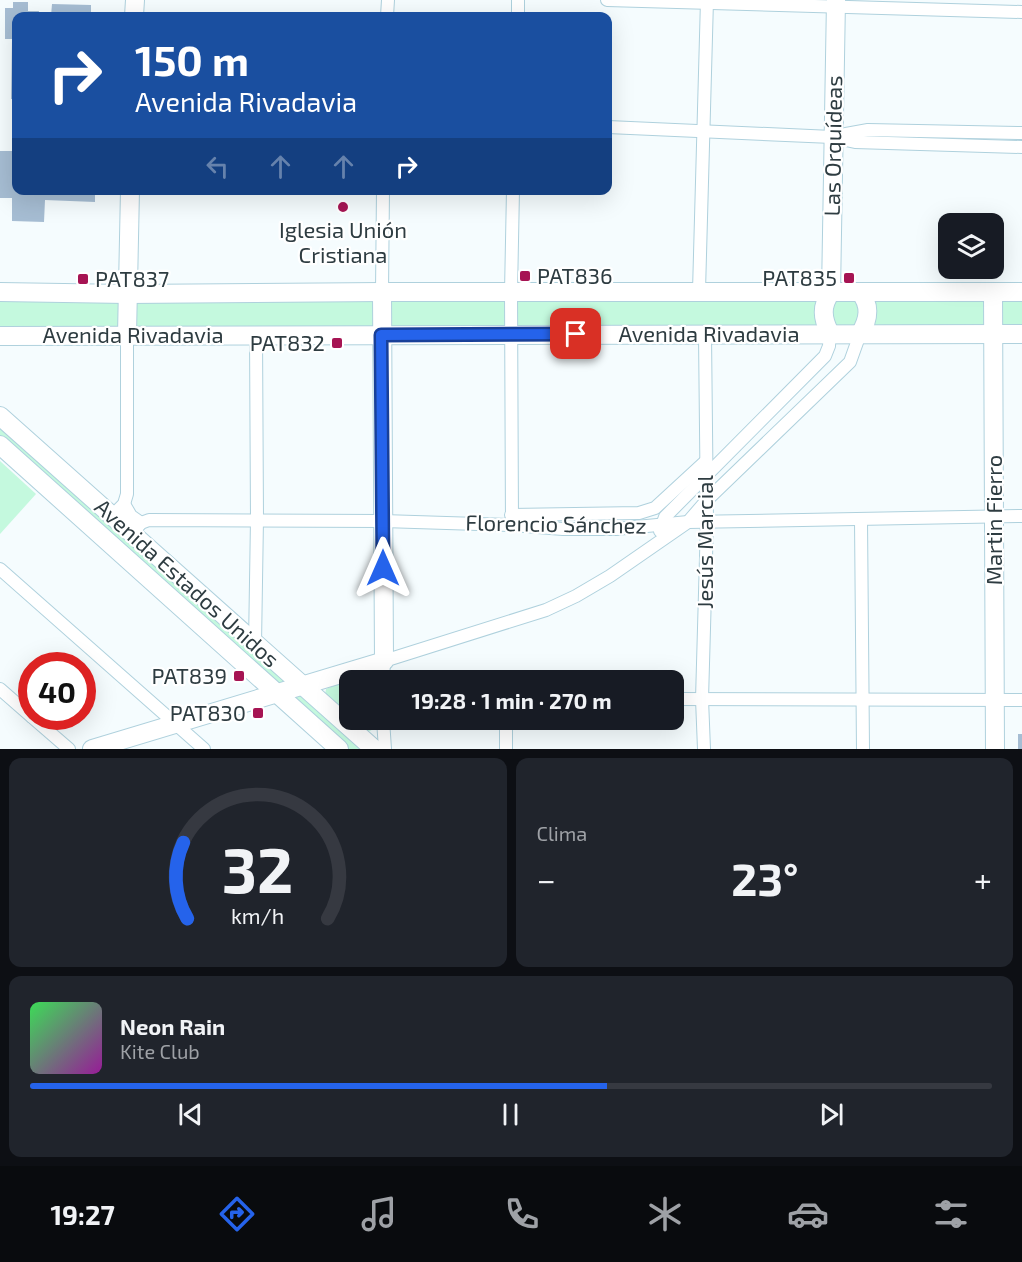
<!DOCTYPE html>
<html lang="es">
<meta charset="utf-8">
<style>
body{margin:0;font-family:"Exo 2",sans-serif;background:#20242c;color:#f1f3f6;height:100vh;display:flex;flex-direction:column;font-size:22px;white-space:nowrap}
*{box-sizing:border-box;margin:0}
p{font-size:20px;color:#9ea1a6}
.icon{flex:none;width:33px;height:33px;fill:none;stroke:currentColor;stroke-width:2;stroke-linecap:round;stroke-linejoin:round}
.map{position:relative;height:749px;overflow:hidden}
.drawer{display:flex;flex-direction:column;gap:9px;padding:9px;background:#0d0f14;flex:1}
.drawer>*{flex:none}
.hud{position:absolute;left:12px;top:12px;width:600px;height:183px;border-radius:12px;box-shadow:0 6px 24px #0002;background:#1a4fa0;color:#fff;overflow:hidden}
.controls{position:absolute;left:938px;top:213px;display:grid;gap:12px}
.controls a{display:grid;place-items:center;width:66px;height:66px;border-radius:12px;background:#171b24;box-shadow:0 6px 24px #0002;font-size:30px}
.speed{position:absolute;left:18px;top:652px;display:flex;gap:12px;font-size:30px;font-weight:700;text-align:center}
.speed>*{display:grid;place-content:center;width:78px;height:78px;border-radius:50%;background:#171b24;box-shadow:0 6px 24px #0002;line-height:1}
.speed .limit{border:9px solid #d22;background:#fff;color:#111}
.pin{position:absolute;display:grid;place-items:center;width:51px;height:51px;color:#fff;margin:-26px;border-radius:12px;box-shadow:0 3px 9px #0006}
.me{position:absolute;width:66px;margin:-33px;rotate:0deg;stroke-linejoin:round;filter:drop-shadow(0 0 4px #0008)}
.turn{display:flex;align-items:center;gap:21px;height:126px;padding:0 24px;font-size:27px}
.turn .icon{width:78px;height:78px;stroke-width:2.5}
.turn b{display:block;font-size:42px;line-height:51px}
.lanes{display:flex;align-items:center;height:57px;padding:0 24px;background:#0003;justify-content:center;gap:30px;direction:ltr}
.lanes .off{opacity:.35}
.big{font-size:45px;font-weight:700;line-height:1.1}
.drawer .tile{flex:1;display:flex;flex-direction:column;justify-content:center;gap:9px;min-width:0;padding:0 21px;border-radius:12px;background:#20242c}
.drawer .dial{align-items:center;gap:0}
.dial svg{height:156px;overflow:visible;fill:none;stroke:#363941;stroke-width:7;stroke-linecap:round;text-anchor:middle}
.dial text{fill:#f1f3f6;stroke:none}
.song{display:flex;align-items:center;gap:18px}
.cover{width:72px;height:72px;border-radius:9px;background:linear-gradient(135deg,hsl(130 70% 55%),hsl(300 70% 35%))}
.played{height:6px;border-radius:3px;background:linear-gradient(90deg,#2563eb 60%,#363941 60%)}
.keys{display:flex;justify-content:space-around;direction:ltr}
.heat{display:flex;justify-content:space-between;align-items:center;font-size:33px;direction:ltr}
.drawer .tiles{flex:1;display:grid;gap:9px;grid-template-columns:1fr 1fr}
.tile:last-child{grid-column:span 2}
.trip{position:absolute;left:339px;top:670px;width:345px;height:60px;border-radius:12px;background:#171b24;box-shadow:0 6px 24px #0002;font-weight:700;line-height:60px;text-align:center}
.tabs{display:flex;height:96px;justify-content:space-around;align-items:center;background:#090b0e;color:#9ea1a6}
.tabs .icon{width:42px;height:42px}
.tabs .current{color:#2563eb}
.tabs b{font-size:27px;color:#f1f3f6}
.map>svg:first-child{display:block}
.green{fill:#c4f9de}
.building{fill:#a6bdd3}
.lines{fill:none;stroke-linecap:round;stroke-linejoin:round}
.street-casing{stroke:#afd1dd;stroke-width:14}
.secondary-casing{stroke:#afd1dd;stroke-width:20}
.street{stroke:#fff;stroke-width:12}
.secondary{stroke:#fff;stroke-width:18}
.route-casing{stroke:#184099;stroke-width:15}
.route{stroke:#2563eb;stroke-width:10}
.poi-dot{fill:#a61453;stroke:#fff;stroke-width:2}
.labels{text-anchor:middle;stroke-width:4.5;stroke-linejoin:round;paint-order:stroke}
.street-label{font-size:22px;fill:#2e3c41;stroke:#fff}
.poi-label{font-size:22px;fill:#2e3c41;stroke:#fff;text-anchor:end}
</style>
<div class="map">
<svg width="1022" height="749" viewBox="0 0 1022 749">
<rect width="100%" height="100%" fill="#f5fcfe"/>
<g class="green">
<path d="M 0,292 L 1022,292 L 1022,334 L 0,336 Z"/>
<path d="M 0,416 L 374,749 L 339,749 L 0,445 Z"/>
<path d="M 0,461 L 36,494 L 0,534 Z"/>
<path d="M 366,673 L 375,673 L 377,681 L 350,681 L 349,718 L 325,695 L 326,689 Z"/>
<path d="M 352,720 L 377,720 L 376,727 L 370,731 L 363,731 Z"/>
</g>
<g class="building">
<path d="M 13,2 L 28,2 L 28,11 L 39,11 L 38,16 L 16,16 L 16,99 L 11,99 L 12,39 L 5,39 L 5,8 L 13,8 Z"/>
<path d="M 52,4 L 91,5 L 91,16 L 51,16 Z"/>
<path d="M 0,151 L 16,151 L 16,190 L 95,190 L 95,202 L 45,200 L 44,222 L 12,221 L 12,198 L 0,198 Z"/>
<rect x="1018" y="734" width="4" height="15"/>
</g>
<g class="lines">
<defs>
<g id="street">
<path d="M 607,0 L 1022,12"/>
<path d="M 387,16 L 388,0"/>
<path d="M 518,16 L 518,0"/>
<path d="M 608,127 L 832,137 L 855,142 L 1022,147"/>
<path d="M 835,136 L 868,130 L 1022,133"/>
<path d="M 699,291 L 707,0"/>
<path d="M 382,292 L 383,190"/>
<path d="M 124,504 L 131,516 L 141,523"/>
<path d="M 511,515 L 639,513 L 655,508 L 705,462"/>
<path d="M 112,516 L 124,504 L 127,494 L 127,335"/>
<path d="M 861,520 L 863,749"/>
<path d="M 512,525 L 511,292 L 513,190"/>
<path d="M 660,531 L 665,517 L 825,356 L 829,346 L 830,333"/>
<path d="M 131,535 L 141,523 L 149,520 L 383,521 L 512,525 L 563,529 L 616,529 L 688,522 L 1022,516"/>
<path d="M 0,569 L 204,749"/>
<path d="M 255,644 L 257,519 L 256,334"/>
<path d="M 383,681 L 384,661 L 546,610 L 576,596 L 610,576 L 688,522 L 707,500 L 850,362 L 860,334"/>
<path d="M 0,689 L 32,717"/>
<path d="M 674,699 L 1022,700"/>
<path d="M 32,717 L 69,749"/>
<path d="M 383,720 L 385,749"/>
<path d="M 506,749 L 506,720"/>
<path d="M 704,749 L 702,699 L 707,522 L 705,335"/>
</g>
<g id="secondary">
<path d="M 134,16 L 135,0"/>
<path d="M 0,292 L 127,294 L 382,292 L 1022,292"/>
<path d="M 993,292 L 995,749"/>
<path d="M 830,333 C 822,318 821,306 831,292 L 836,0"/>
<path d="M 860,334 C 869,319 871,306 860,292"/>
<path d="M 127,335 L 130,190"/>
<path d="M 0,336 L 1022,334"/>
<path d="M 0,416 L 374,749"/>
<path d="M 0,445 L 339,749"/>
<path d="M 92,749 L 384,661 L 382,292"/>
</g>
</defs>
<use href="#street" class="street-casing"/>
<use href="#secondary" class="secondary-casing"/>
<use href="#street" class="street"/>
<use href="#secondary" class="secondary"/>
</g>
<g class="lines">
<defs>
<path id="route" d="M 383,568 L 381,335 L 576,334"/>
</defs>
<use href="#route" class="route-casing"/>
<use href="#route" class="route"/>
</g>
<g class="poi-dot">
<circle cx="343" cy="207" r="6"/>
<rect x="519" y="270" width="12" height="12" rx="3"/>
<rect x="843" y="272" width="12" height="12" rx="3"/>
<rect x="77" y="273" width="12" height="12" rx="3"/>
<rect x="331" y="337" width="12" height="12" rx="3"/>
<rect x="233" y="670" width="12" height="12" rx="3"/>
<rect x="252" y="707" width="12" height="12" rx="3"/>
</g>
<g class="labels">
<g class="street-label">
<text transform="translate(833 146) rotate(-89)" y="8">Las Orquídeas</text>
<text x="709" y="342">Avenida Rivadavia</text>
<text x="133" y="343">Avenida Rivadavia</text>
<text transform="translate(994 520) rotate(-90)" y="8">Martin Fierro</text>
<text transform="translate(556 524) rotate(1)" y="8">Florencio Sánchez</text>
<text transform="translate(705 542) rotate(-90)" y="8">Jesús Marcial</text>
<text transform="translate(187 583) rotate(42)" y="8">Avenida Estados Unidos</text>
</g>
<g class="poi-label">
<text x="343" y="238" text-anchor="middle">Iglesia Unión<tspan x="343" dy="25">Cristiana</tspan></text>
<text x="537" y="284" text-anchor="start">PAT836</text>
<text x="837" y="286">PAT835</text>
<text x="95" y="287" text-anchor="start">PAT837</text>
<text x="325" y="351">PAT832</text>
<text x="227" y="684">PAT839</text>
<text x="246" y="721">PAT830</text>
</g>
</g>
</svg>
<div class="controls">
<a><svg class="icon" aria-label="layers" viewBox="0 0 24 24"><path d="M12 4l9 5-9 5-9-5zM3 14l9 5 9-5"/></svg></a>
</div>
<div class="speed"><div class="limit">40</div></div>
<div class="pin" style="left:576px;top:334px;background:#d93025"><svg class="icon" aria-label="arrive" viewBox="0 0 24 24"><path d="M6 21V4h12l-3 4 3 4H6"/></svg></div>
<svg class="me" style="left:383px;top:568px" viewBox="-20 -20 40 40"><path d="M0-17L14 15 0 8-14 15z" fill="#2563eb" stroke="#fff" stroke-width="4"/></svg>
<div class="trip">19:28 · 1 min · 270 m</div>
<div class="hud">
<div class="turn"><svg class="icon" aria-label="right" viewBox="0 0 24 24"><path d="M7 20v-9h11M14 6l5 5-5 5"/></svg><div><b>150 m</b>Avenida Rivadavia</div></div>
<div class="lanes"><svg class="icon off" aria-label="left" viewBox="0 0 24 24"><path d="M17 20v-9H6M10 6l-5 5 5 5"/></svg><svg class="icon off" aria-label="ahead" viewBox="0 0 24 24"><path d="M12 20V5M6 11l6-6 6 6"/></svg><svg class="icon off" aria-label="ahead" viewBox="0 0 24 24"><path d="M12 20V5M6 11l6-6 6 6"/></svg><svg class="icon" aria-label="right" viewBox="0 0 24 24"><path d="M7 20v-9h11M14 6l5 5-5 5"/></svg></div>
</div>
</div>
<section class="drawer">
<div class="tiles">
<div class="tile dial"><svg viewBox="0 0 100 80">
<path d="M14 69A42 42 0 1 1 86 69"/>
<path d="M14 69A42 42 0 0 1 12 30" stroke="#2563eb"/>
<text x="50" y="56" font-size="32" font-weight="700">32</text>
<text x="50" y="72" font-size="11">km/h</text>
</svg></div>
<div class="tile"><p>Clima</p>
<div class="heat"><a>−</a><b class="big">23°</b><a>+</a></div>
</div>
<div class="tile">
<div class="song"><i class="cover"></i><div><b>Neon Rain</b><p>Kite Club</p></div></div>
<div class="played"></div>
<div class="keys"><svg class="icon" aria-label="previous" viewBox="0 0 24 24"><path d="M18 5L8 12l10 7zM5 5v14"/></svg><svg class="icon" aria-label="pause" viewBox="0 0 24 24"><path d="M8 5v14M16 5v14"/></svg><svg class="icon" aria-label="next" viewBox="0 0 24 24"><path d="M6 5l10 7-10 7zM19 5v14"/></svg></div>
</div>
</div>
</section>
<nav class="tabs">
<b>19:27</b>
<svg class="icon current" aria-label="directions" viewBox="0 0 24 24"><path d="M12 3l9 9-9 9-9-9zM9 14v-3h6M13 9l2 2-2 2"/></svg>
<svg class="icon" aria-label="music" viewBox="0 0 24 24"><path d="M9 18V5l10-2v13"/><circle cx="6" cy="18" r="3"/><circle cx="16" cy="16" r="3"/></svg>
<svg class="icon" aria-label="phone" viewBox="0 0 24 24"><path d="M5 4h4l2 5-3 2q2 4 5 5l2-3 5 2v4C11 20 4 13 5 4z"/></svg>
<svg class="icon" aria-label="climate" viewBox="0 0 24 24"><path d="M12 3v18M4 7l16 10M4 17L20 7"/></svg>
<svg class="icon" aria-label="car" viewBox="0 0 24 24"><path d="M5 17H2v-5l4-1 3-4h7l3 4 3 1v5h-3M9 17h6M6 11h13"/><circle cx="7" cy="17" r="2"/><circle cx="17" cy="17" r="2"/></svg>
<svg class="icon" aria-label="filters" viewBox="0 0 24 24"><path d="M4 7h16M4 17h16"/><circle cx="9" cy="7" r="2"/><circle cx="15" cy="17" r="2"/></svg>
</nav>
